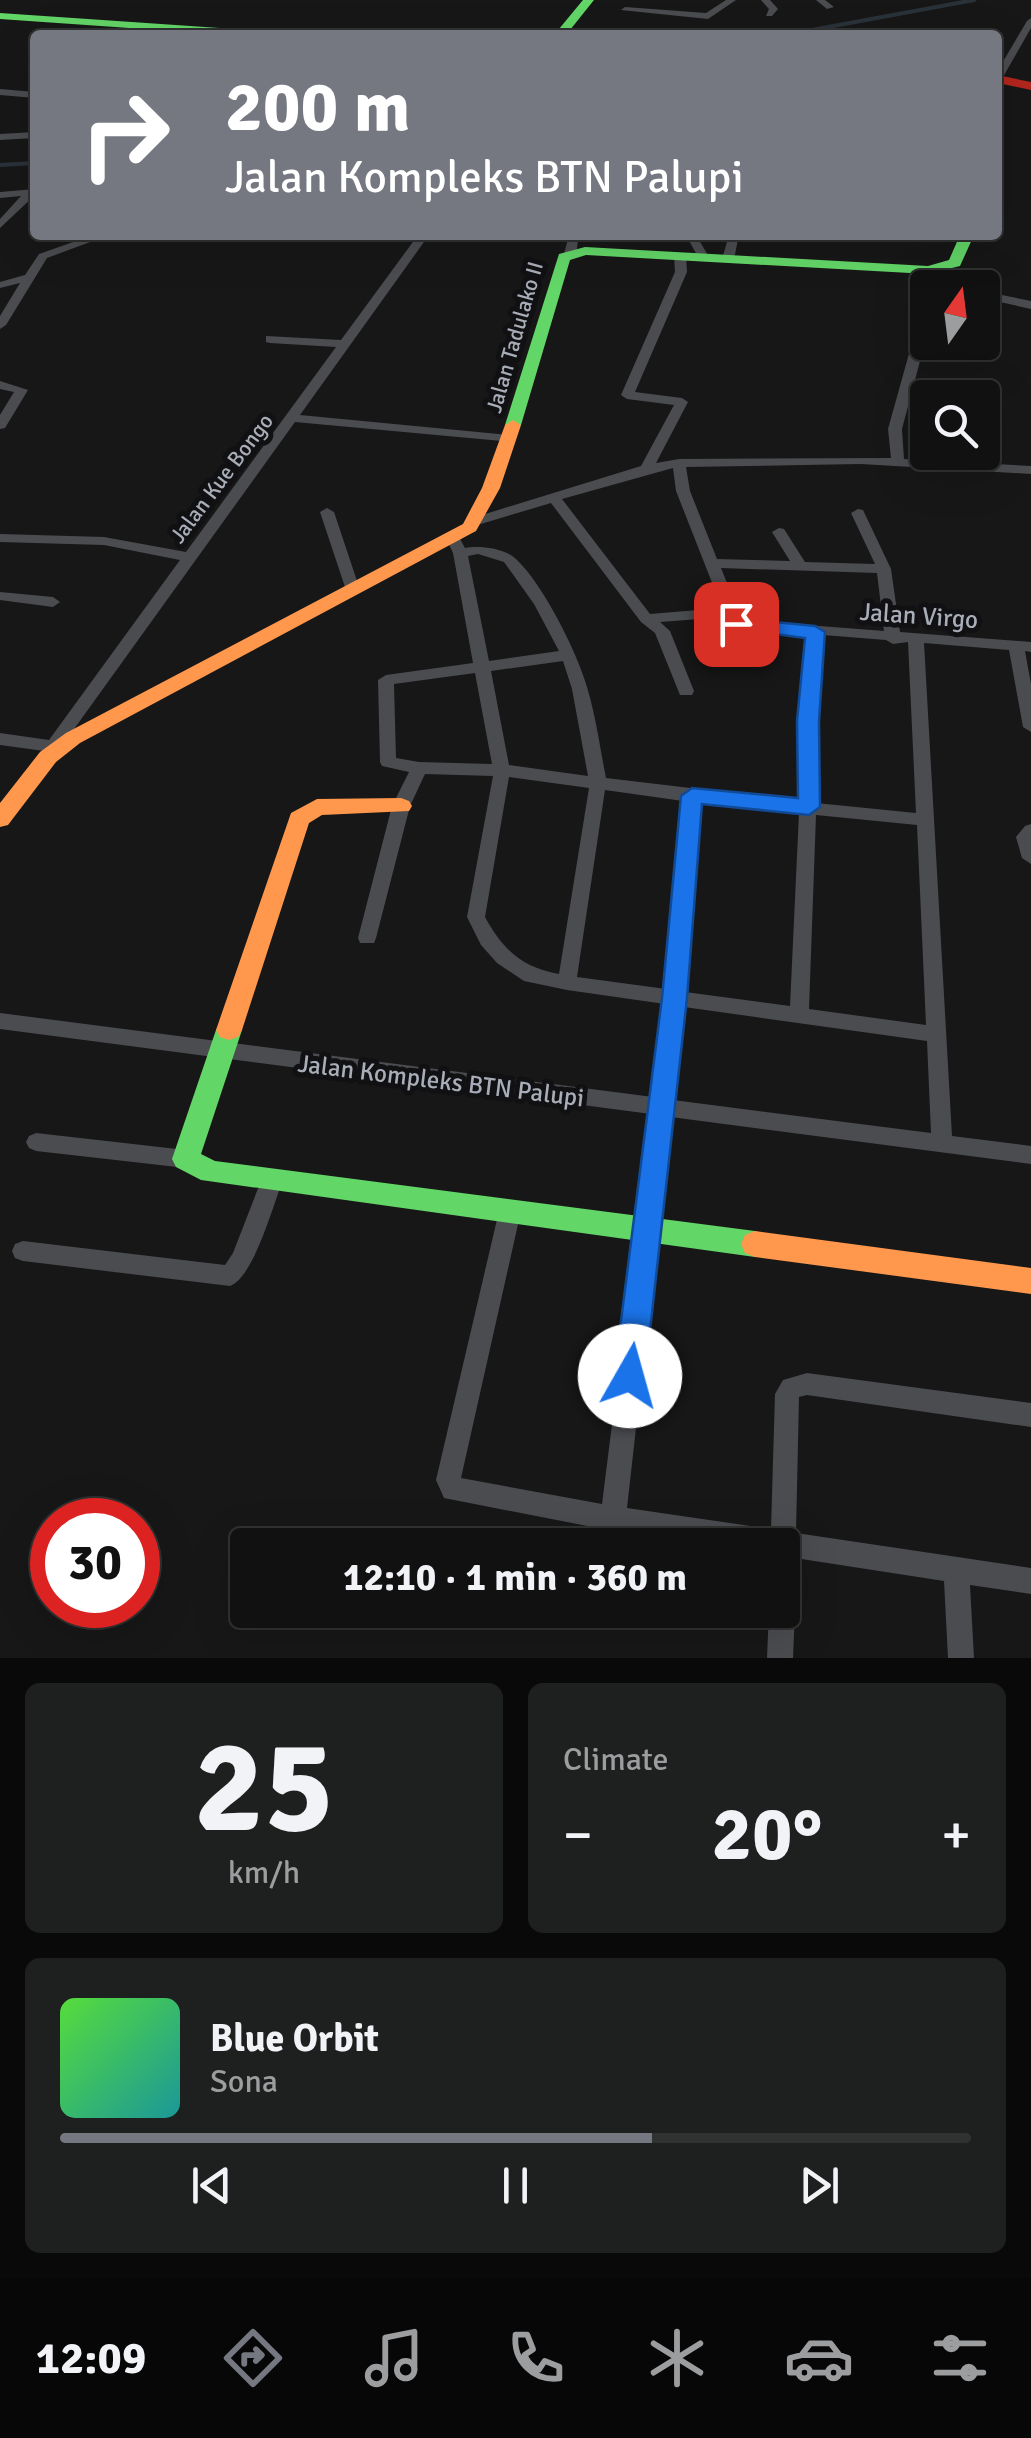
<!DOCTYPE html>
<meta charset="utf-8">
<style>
body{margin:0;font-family:Signika,sans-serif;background:#1e1f1f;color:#f1f3f6;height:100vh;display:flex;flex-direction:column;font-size:38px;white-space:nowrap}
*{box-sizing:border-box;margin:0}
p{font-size:32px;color:#9c9d9f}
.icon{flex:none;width:55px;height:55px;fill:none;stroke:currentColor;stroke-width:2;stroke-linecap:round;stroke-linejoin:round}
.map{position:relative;height:1658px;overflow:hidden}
.panel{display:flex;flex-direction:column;gap:25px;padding:25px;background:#090909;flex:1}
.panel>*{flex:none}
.hud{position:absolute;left:30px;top:30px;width:972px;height:210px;border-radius:10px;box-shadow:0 10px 40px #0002,0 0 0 2px #303131;background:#757880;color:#fff;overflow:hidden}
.needle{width:65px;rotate:14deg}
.controls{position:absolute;left:910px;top:270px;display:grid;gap:20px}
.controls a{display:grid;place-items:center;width:90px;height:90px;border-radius:10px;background:#111;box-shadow:0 10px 40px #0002,0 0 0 2px #303131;font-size:50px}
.speed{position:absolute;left:30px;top:1498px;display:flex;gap:20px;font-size:50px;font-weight:700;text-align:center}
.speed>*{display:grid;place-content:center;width:130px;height:130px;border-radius:50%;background:#111;box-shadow:0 10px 40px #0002,0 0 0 2px #303131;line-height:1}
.speed .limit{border:15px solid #d22;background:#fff;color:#111}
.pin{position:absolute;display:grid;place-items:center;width:85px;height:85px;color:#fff;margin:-42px;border-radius:20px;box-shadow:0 5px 15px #0006}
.me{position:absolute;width:110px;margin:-55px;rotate:7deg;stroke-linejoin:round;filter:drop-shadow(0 0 8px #0008)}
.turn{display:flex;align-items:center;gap:35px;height:210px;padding:0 30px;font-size:45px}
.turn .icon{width:130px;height:130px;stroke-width:2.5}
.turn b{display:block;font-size:70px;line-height:85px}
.big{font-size:75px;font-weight:700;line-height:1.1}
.panel .tile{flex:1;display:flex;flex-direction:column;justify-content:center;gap:15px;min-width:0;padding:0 35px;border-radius:15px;background:#1e1f1f}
.panel .dial{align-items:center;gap:0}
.dial b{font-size:130px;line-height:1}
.song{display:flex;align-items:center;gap:30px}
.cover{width:120px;height:120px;border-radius:15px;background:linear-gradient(135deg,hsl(110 70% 55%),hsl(180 70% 35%))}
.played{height:10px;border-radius:5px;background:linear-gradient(90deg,#757880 65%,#303131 65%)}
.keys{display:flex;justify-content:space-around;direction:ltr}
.heat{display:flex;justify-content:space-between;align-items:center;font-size:55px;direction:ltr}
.panel .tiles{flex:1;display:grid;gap:25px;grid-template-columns:1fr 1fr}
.tile:last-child{grid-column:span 2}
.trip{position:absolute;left:230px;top:1528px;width:570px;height:100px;border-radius:10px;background:#111;box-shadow:0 10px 40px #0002,0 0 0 2px #303131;font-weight:700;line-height:100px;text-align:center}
.dock{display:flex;height:160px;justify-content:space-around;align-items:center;background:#070707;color:#9c9d9f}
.dock .icon{width:70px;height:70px}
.dock .current{color:#757880}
.dock b{font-size:45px;color:#f1f3f6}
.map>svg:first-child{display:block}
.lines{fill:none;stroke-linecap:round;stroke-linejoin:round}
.stream{stroke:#2a3239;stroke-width:4}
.street{fill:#4b4c50;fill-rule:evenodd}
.fast{fill:#63d668;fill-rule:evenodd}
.slow{fill:#ff974d;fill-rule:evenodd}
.jam{fill:#b3261e;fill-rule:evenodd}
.route{fill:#1a73e8;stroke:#114b97;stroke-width:2.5}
.labels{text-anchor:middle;stroke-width:10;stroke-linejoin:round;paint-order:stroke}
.far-street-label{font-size:22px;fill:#a8adb8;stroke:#111113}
.street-label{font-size:25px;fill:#a8adb8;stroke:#111113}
</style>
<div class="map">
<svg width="1031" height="1658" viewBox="0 0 1031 1658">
<rect width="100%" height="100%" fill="#171717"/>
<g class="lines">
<g class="stream">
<path d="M 785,35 L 974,0"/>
<path d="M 0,165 L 35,163"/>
</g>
<g class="street">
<path d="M 726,0 L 736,0 L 708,19 L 621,10 L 625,7 L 706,13 Z"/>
<path d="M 761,0 L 770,0 L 778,9 L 772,16 L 766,16 L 769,9 Z"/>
<path d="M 816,0 L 825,0 L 834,7 L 827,9 Z"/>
<path d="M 1031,18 L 1031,28 L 1003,77 L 998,80 L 998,70 L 1027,21 Z"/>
<path d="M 0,89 L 35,92 L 35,98 L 0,95 Z"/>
<path d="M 35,132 L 35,138 L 0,140 L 0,134 Z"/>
<path d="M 35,189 L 35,195 L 0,228 L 0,219 L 21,196 L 0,198 L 0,192 Z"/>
<path d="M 93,235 L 109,235 L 47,258 L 6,325 L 0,329 L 0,316 L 20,283 L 0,288 L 0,282 L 25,275 L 39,254 Z"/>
<path d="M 418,235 L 429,235 L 300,415 L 509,435 L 514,436 L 514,442 L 295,422 L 64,743 L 67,747 L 65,751 L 59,753 L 0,745 L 0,733 L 49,740 L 180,560 L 104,545 L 0,542 L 0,534 L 104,537 L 186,552 L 336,347 L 270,343 L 266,342 L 266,336 L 341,340 Z"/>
<path d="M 569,235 L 579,235 L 576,254 L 570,257 L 564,254 Z"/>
<path d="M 686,235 L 696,235 L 709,257 L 707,259 L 699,259 Z"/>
<path d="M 729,235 L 739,235 L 734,259 L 728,262 L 722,259 Z"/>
<path d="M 680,253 L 686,256 L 687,272 L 635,392 L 682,398 L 688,402 L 656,463 L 679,459 L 891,458 L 888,429 L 922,307 L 928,304 L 928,331 L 902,429 L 904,459 L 1031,466 L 1031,474 L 861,464 L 686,467 L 690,491 L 717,559 L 790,561 L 772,532 L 779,528 L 784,529 L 805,562 L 875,564 L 851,513 L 858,509 L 863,510 L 891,569 L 900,632 L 1031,642 L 1031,652 L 1025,651 L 1031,684 L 1031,732 L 1023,727 L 1009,650 L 924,643 L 952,1136 L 1031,1146 L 1031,1164 L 671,1117 L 627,1508 L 771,1529 L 775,1394 L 783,1380 L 807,1373 L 1031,1403 L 1031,1427 L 807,1395 L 799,1397 L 796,1533 L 1031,1568 L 1031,1594 L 970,1585 L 974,1658 L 948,1658 L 944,1581 L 795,1558 L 795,1582 L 791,1591 L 782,1595 L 782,1545 L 708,1545 L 613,1531 L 444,1498 L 436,1480 L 499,1211 L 502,1204 L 510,1201 L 518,1204 L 521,1211 L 461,1478 L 602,1504 L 651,1114 L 0,1029 L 0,1013 L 653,1097 L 665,1004 L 567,990 L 524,981 L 497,963 L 481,945 L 467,917 L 493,776 L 425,774 L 410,806 L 376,938 L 374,943 L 360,943 L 358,938 L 392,806 L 409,772 L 382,766 L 380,762 L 378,680 L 386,675 L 473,663 L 453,553 L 446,538 L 448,535 L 458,535 L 465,548 C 479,545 505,548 516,559 C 543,584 577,652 587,687 C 596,717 600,748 606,778 L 799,801 L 807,634 L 736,629 L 731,627 L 726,617 L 660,622 L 670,631 L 694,691 L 692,695 L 680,695 L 655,633 L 641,622 L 551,503 L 474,526 L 467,522 L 469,519 L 641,466 L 674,405 L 627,399 L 621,395 L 675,272 L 674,256 ZM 673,468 L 676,491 L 722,608 L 650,614 L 562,499 ZM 478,554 L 504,562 L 534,604 L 559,651 L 489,661 L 468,556 ZM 721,568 L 877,573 L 884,631 L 742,620 ZM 823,635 L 886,640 L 893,644 L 908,642 L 916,813 L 816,803 ZM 563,661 L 572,689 L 588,776 L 509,765 L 491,671 ZM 475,673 L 492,764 L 419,762 L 396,758 L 394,684 ZM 509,777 L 589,788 L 559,974 C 522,967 503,950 485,917 ZM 605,790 L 683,801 L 666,989 L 577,977 ZM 700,803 L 799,813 L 790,1006 L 685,992 ZM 816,815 L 917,825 L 926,1025 L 809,1009 ZM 684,1007 L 927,1041 L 931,1133 L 673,1100 Z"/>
<path d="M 928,267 L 959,288 L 940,287 L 922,270 Z"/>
<path d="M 982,291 L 1031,301 L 1031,309 L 982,298 Z"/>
<path d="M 0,381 L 28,390 L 5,428 L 0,429 L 0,415 L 14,392 L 0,389 Z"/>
<path d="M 327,508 L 334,512 L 359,587 L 357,590 L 352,591 L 345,587 L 320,512 Z"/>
<path d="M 0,592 L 53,597 L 60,602 L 53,607 L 0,600 Z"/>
<path d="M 1031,824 L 1031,864 L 1022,858 L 1016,837 L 1025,826 Z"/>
<path d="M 36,1133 L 186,1150 L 193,1153 L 197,1159 L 193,1165 L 186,1168 L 36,1151 L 29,1148 L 26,1142 L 29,1136 Z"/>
<path d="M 272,1171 L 280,1173 L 283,1180 C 273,1205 254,1277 230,1286 L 23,1261 L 15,1258 L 12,1251 L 15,1244 L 23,1241 L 225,1265 L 233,1253 L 264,1173 Z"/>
<path d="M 782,1597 L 791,1601 L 795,1610 L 793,1658 L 767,1658 L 769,1610 L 782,1610 Z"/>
</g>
<g class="fast">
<path d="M 583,0 L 594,0 L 566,35 L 554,35 Z"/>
<path d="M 0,13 L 279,32 L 285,35 L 230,35 L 0,19 Z"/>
<path d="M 960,235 L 974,235 L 960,266 L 928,274 L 586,255 L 570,260 L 521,425 L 513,430 L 505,425 L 559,254 L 585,247 L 928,266 L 949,260 Z"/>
<path d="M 229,1020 L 238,1023 L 242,1030 L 201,1154 L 215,1161 L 755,1231 L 765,1235 L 769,1244 L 765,1253 L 755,1257 L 201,1180 L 176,1167 L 172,1159 L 216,1030 L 220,1023 Z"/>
</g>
<g class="slow">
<path d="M 513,420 L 521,425 L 500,488 L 476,531 L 80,743 L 56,762 L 8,825 L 0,827 L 0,803 L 40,752 L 66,733 L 463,524 L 482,488 L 505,425 Z"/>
<path d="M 401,798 L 409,801 L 412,806 L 409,811 L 322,815 L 309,823 L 242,1030 L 238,1037 L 229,1040 L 220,1037 L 216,1030 L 291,813 L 317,799 Z"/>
<path d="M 755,1231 L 1031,1268 L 1031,1294 L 755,1257 L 745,1253 L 741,1244 L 745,1235 Z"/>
</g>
<path class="jam" d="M 1002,76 L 1031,82 L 1031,90 L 998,83 L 998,77 Z"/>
</g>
<path class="route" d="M 736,618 L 815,626 L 825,632 L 819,721 L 820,807 L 809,815 L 702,804 L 687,998 L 645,1376 L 640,1387 L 630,1391 L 619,1387 L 614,1376 L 662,998 L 681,796 L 692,788 L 798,798 L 797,721 L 805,638 L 729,628 L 729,619 Z"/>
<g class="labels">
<g class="far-street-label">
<text transform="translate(514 337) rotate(-74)" y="8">Jalan Tadulako II</text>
<text transform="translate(221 478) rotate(-53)" y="8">Jalan Kue Bongo</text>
</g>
<g class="street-label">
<text transform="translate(919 615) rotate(4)" y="9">Jalan Virgo</text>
<text transform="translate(441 1080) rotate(7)" y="9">Jalan Kompleks BTN Palupi</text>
</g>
</g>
</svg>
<div class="controls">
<a><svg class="needle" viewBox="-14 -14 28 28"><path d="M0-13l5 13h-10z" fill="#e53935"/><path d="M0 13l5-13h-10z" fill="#9c9d9f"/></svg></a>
<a><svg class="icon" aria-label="search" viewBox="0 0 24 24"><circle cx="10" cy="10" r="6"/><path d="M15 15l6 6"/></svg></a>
</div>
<div class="speed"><div class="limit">30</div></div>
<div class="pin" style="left:736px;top:624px;background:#d93025"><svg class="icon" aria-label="arrive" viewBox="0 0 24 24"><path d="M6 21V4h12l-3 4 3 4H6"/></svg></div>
<svg class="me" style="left:630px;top:1376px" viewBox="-20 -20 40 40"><circle r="19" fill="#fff"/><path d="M0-13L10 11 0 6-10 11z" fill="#1a73e8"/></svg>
<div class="trip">12:10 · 1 min · 360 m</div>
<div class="hud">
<div class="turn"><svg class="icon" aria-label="right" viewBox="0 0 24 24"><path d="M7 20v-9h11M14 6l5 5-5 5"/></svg><div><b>200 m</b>Jalan Kompleks BTN Palupi</div></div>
</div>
</div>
<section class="panel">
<div class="tiles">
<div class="tile dial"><b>25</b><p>km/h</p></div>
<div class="tile"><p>Climate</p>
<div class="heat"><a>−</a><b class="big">20°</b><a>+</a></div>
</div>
<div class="tile">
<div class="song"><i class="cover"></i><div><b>Blue Orbit</b><p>Sona</p></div></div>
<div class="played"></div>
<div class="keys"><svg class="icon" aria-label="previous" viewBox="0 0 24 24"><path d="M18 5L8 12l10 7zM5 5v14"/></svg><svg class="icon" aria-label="pause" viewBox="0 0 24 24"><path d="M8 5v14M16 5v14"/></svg><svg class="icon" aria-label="next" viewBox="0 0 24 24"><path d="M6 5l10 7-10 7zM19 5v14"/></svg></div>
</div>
</div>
</section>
<nav class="dock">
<b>12:09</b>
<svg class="icon current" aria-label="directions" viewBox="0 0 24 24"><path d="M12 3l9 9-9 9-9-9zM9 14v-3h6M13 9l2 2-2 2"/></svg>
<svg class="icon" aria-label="music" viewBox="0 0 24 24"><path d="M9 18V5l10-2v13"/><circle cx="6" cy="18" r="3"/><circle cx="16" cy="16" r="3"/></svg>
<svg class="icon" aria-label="phone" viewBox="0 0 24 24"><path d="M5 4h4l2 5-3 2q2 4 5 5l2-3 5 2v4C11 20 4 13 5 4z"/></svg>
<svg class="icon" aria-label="climate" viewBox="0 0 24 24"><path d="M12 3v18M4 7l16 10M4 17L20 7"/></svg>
<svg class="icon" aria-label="car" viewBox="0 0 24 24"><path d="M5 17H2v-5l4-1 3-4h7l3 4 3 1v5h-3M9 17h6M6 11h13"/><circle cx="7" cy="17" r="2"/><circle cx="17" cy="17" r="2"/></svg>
<svg class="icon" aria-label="filters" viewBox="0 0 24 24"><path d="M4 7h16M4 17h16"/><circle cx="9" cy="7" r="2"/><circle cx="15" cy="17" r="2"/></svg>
</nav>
